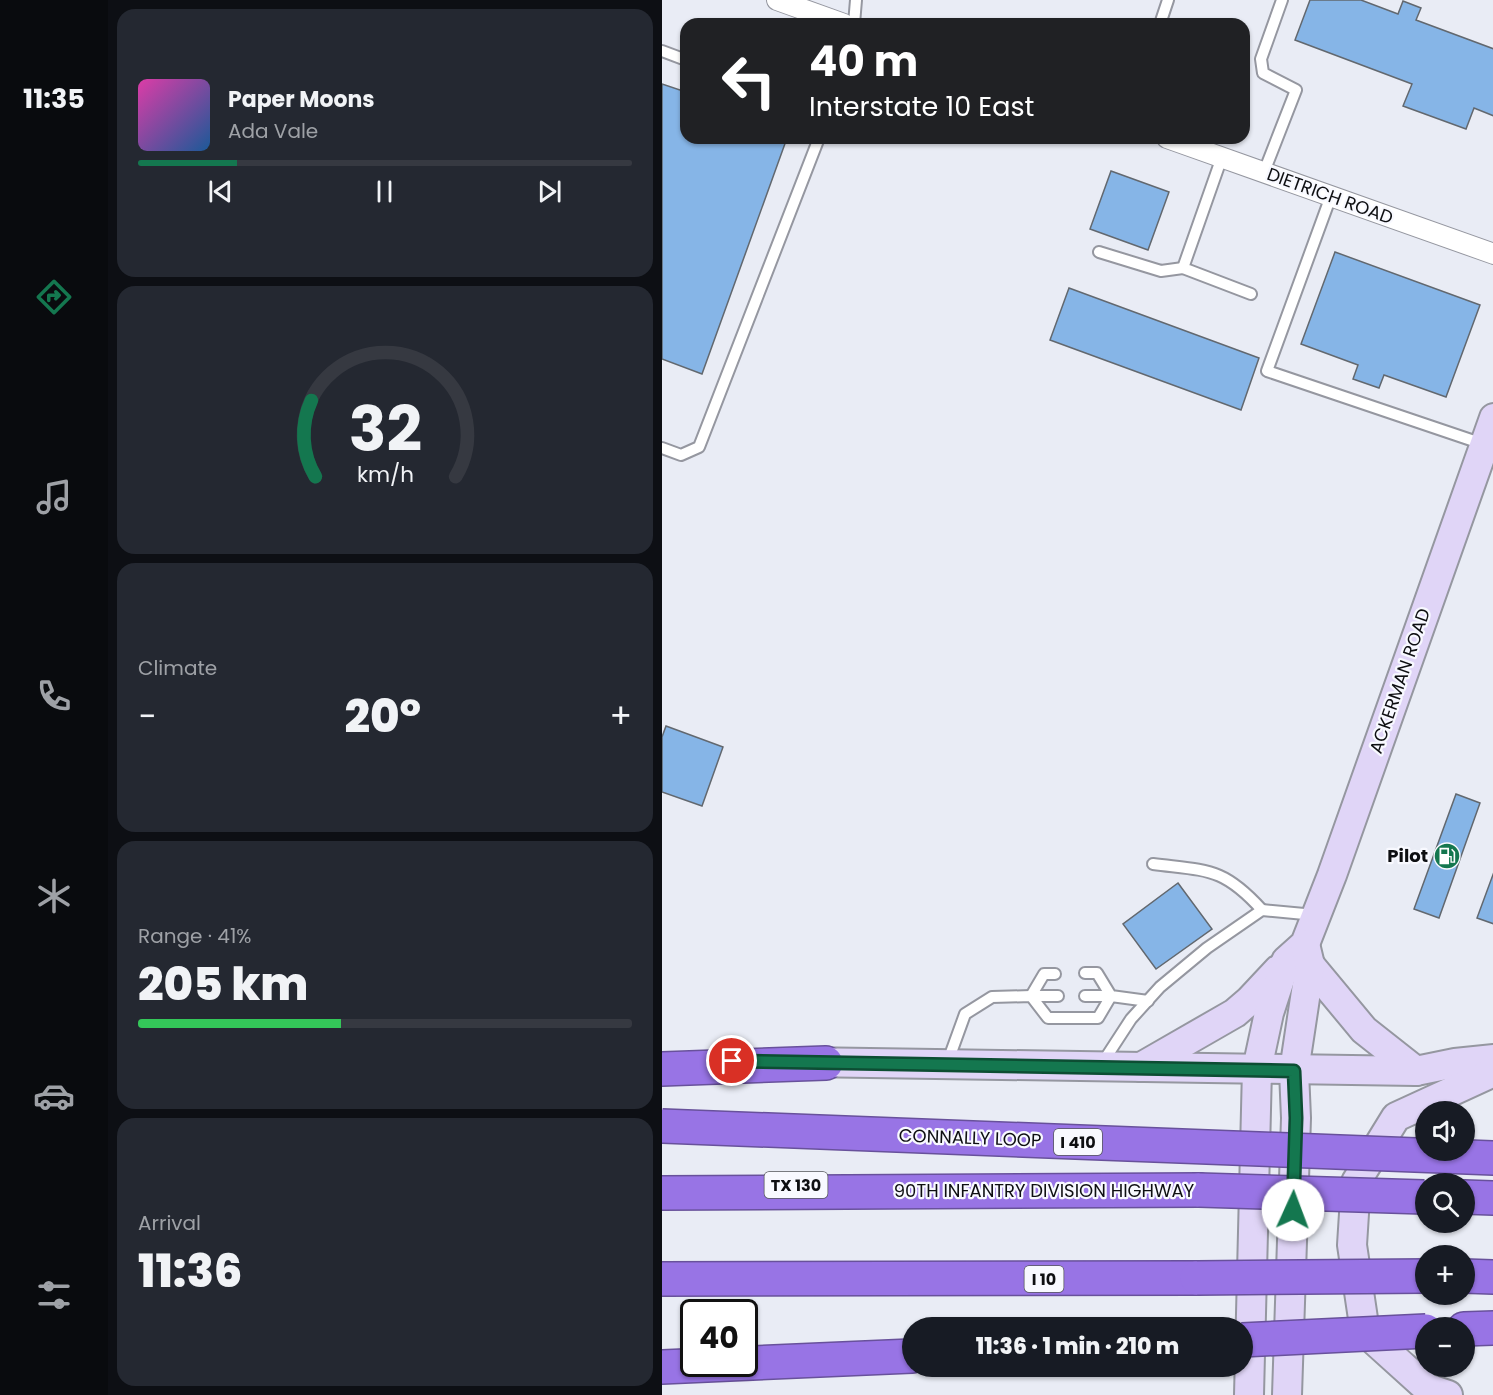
<!DOCTYPE html>
<meta charset="utf-8">
<style>
body{margin:0;font-family:Poppins,sans-serif;background:#242831;color:#f1f3f6;height:100vh;display:flex;flex-direction:column;font-size:22px;white-space:nowrap}
*{box-sizing:border-box;margin:0}
p{font-size:20px;color:#9ea1a6}
.icon{flex:none;width:33px;height:33px;fill:none;stroke:currentColor;stroke-width:2;stroke-linecap:round;stroke-linejoin:round}
.map{position:relative;flex:1;overflow:hidden}
.side{display:flex;flex-direction:column;gap:9px;padding:9px;background:#0d0f14;width:554px}
.side>*{flex:none}
.top-card{position:absolute;left:18px;top:18px;width:570px;height:126px;border-radius:18px;box-shadow:0 2px 4px #0004;background:#202124;color:#fff;overflow:hidden}
.fabs{position:absolute;left:753px;top:1101px;display:grid;gap:12px}
.fabs a{display:grid;place-items:center;width:60px;height:60px;border-radius:50%;background:#171b24;box-shadow:0 2px 4px #0004;font-size:30px}
.speed{position:absolute;left:18px;top:1299px;display:flex;gap:12px;font-size:30px;font-weight:700;text-align:center}
.speed>*{display:grid;place-content:center;width:78px;height:78px;border-radius:50%;background:#171b24;box-shadow:0 2px 4px #0004;line-height:1}
.speed .limit{border:3px solid #111;border-radius:9px;background:#fff;color:#111}
.pin{position:absolute;display:grid;place-items:center;width:51px;height:51px;color:#fff;margin:-26px;border:3px solid #fff;border-radius:50%;box-shadow:0 2px 6px #0007}
.me{position:absolute;width:66px;margin:-33px;rotate:2deg;stroke-linejoin:round;filter:drop-shadow(0 0 4px #0008)}
.turn{display:flex;align-items:center;gap:21px;height:126px;padding:0 30px;font-size:27px}
.turn .icon{width:78px;height:78px;stroke-width:2.5}
.turn b{display:block;font-size:42px;line-height:51px}
.big{font-size:45px;font-weight:800;line-height:1.1}
.side .tile{flex:1;display:flex;flex-direction:column;justify-content:center;gap:9px;min-width:0;padding:0 21px;border-radius:18px;background:#242831}
.side .dial{align-items:center;gap:0}
.dial svg{height:156px;overflow:visible;fill:none;stroke:#363941;stroke-width:7;stroke-linecap:round;text-anchor:middle}
.dial text{fill:#f1f3f6;stroke:none}
.song{display:flex;align-items:center;gap:18px}
.cover{width:72px;height:72px;border-radius:9px;background:linear-gradient(135deg,hsl(320 70% 55%),hsl(210 70% 35%))}
.played{height:6px;border-radius:3px;background:linear-gradient(90deg,#14774f 20%,#363941 20%)}
.keys{display:flex;justify-content:space-around;direction:ltr}
.heat{display:flex;justify-content:space-between;align-items:center;font-size:33px;direction:ltr}
.charge{height:9px;border-radius:4px;background:linear-gradient(90deg,#34c759 41%,#363941 0)}
.trip{position:absolute;left:240px;top:1317px;width:351px;height:60px;border-radius:30px;background:#171b24;box-shadow:0 2px 4px #0004;font-weight:800;line-height:60px;text-align:center}
main{display:flex;flex:1;min-height:0}
.menu{display:flex;flex-direction:column;width:108px;justify-content:space-around;align-items:center;background:#090b0e;color:#9ea1a6}
.menu .icon{width:42px;height:42px}
.menu .selected{color:#14774f}
.menu b{font-size:27px;color:#f1f3f6}
.map>svg:first-child{display:block}
.building{fill:#86b5e7;stroke:#62686f;stroke-width:1.5}
.lines{fill:none;stroke-linecap:round;stroke-linejoin:round}
.lane-casing{stroke:#9597a0;stroke-width:14}
.street-casing{stroke:#9597a0;stroke-width:22}
.secondary-casing{stroke:#9597a0;stroke-width:32}
.highway-casing{stroke:#68519b;stroke-width:36}
.lane{stroke:#fff;stroke-width:10}
.street{stroke:#fff;stroke-width:20}
.secondary{stroke:#e0d5f7;stroke-width:28}
.highway{stroke:#9874e5;stroke-width:33}
.highway-bridge-casing{stroke:#68519b;stroke-width:36;stroke-linecap:butt}
.highway-bridge{stroke:#9874e5;stroke-width:33}
.route-casing{stroke:#0d4d33;stroke-width:15}
.route{stroke:#14774f;stroke-width:10}
.labels{text-anchor:middle;stroke-width:4.5;stroke-linejoin:round;paint-order:stroke}
.shield{fill:#f8f9ff;stroke:#545559;stroke-width:1.5}
.shield-label{font-size:16px;font-weight:bold;fill:#0e0f12}
.street-label{font-size:18px;fill:#0e0f12;stroke:#f8f9ff}
.poi-label{font-size:18px;font-weight:bold;fill:#0e0f12;stroke:#f8f9ff;text-anchor:end}
</style>
<main>
<nav class="menu">
<b>11:35</b>
<svg class="icon selected" aria-label="directions" viewBox="0 0 24 24"><path d="M12 3l9 9-9 9-9-9zM9 14v-3h6M13 9l2 2-2 2"/></svg>
<svg class="icon" aria-label="music" viewBox="0 0 24 24"><path d="M9 18V5l10-2v13"/><circle cx="6" cy="18" r="3"/><circle cx="16" cy="16" r="3"/></svg>
<svg class="icon" aria-label="phone" viewBox="0 0 24 24"><path d="M5 4h4l2 5-3 2q2 4 5 5l2-3 5 2v4C11 20 4 13 5 4z"/></svg>
<svg class="icon" aria-label="climate" viewBox="0 0 24 24"><path d="M12 3v18M4 7l16 10M4 17L20 7"/></svg>
<svg class="icon" aria-label="car" viewBox="0 0 24 24"><path d="M5 17H2v-5l4-1 3-4h7l3 4 3 1v5h-3M9 17h6M6 11h13"/><circle cx="7" cy="17" r="2"/><circle cx="17" cy="17" r="2"/></svg>
<svg class="icon" aria-label="filters" viewBox="0 0 24 24"><path d="M4 7h16M4 17h16"/><circle cx="9" cy="7" r="2"/><circle cx="15" cy="17" r="2"/></svg>
</nav>
<section class="side">
<div class="tile">
<div class="song"><i class="cover"></i><div><b>Paper Moons</b><p>Ada Vale</p></div></div>
<div class="played"></div>
<div class="keys"><svg class="icon" aria-label="previous" viewBox="0 0 24 24"><path d="M18 5L8 12l10 7zM5 5v14"/></svg><svg class="icon" aria-label="pause" viewBox="0 0 24 24"><path d="M8 5v14M16 5v14"/></svg><svg class="icon" aria-label="next" viewBox="0 0 24 24"><path d="M6 5l10 7-10 7zM19 5v14"/></svg></div>
</div>
<div class="tile dial"><svg viewBox="0 0 100 80">
<path d="M14 69A42 42 0 1 1 86 69"/>
<path d="M14 69A42 42 0 0 1 12 30" stroke="#14774f"/>
<text x="50" y="56" font-size="32" font-weight="700">32</text>
<text x="50" y="72" font-size="11">km/h</text>
</svg></div>
<div class="tile"><p>Climate</p>
<div class="heat"><a>−</a><b class="big">20°</b><a>+</a></div>
</div>
<div class="tile"><p>Range · 41%</p><b class="big">205 km</b><div class="charge"></div></div>
<div class="tile"><p>Arrival</p><b class="big">11:36</b></div>
</section>
<div class="map">
<svg width="832" height="1395" viewBox="0 0 832 1395">
<rect width="100%" height="100%" fill="#e9ecf5"/>
<g class="building">
<path d="M 648,0 L 699,0 L 736,14 L 741,1 L 759,8 L 754,20 L 832,49 L 832,116 L 812,108 L 804,129 L 741,106 L 750,84 L 633,40 Z"/>
<path d="M 0,84 L 24,92 L 24,138 L 125,138 L 40,374 L 0,359 Z"/>
<path d="M 449,171 L 507,192 L 486,250 L 428,229 Z"/>
<path d="M 673,252 L 818,305 L 784,397 L 722,375 L 717,388 L 691,379 L 696,365 L 639,344 Z"/>
<path d="M 407,288 L 597,358 L 579,410 L 388,340 Z"/>
<path d="M 4,726 L 61,747 L 40,806 L 0,792 L 0,737 Z"/>
<path d="M 794,794 L 818,803 L 777,918 L 752,909 Z"/>
<path d="M 832,872 L 832,924 L 815,918 Z"/>
<path d="M 516,883 L 550,929 L 494,969 L 461,924 Z"/>
</g>
<g class="lines">
<defs>
<g id="lane">
<path d="M 192,24 L 194,0"/>
<path d="M 498,24 L 506,0"/>
<path d="M 0,51 L 24,60"/>
<path d="M 560,157 L 521,268 L 589,294"/>
<path d="M 602,172 L 634,90 L 601,73 L 599,59 L 620,0"/>
<path d="M 669,196 L 605,371 L 821,444"/>
<path d="M 437,252 L 499,271 L 521,268"/>
<path d="M 0,448 L 19,455 L 37,447 L 157,138"/>
<path d="M 491,864 C 546,871 561,867 600,910"/>
<path d="M 423,973 L 435,973 L 449,996 L 486,1001"/>
<path d="M 393,974 L 382,974 L 369,996 L 396,996"/>
<path d="M 286,1061 L 303,1014 L 330,997 L 369,996 L 386,1018 L 436,1018 L 449,996 L 423,996"/>
<path d="M 441,1062 L 469,1019 L 498,987 L 545,948 L 600,910 L 653,915"/>
</g>
<g id="street">
<path d="M 115,0 L 182,24"/>
<path d="M 505,138 L 832,254"/>
</g>
<g id="secondary">
<path d="M 648,965 L 702,1030 L 754,1071"/>
<path d="M 142,1062 L 754,1071 L 793,1063 L 832,1059"/>
<path d="M 479,1067 L 573,1013 L 587,1001 L 616,970"/>
<path d="M 587,1395 L 595,1069 L 607,1013 L 624,961 L 643,944 L 670,875 L 832,418"/>
<path d="M 625,1395 L 634,1118 L 632,1071 L 648,965 L 643,944"/>
<path d="M 786,1395 L 765,1388 L 703,1332 L 690,1245 L 694,1182 L 734,1117 L 832,1072"/>
</g>
<g id="highway">
<path d="M 0,1069 L 164,1063"/>
<path d="M 0,1193 L 537,1190"/>
<path d="M 802,1197 L 832,1198"/>
<path d="M 802,1276 L 832,1277"/>
<path d="M 0,1279 L 535,1278"/>
<path d="M 802,1329 L 832,1328"/>
<path d="M 0,1367 L 250,1356"/>
</g>
</defs>
<use href="#lane" class="lane-casing"/>
<use href="#street" class="street-casing"/>
<use href="#secondary" class="secondary-casing"/>
<use href="#highway" class="highway-casing"/>
<use href="#lane" class="lane"/>
<use href="#street" class="street"/>
<use href="#secondary" class="secondary"/>
<use href="#highway" class="highway"/>
<defs>
<g id="highway-bridge">
<path d="M 0,1126 L 832,1158"/>
<path d="M 537,1190 L 762,1197"/>
<path d="M 535,1278 L 764,1276"/>
<path d="M 580,1340 L 764,1331"/>
</g>
</defs>
<use href="#highway-bridge" class="highway-bridge-casing"/>
<use href="#highway-bridge" class="highway-bridge"/>
</g>
<g class="lines">
<defs>
<path id="route" d="M 70,1061 L 632,1071 L 634,1118 L 631,1210"/>
</defs>
<use href="#route" class="route-casing"/>
<use href="#route" class="route"/>
</g>
<defs>
<symbol id="fuel-disc" viewBox="-11 -11 22 22"><circle r="9.5" fill="#14774f" stroke="#f8f9ff"/><path d="M-5.5-6h7V0h2V4h1.3V-2.5L3-4.5l.8-.8L6-3V5H2.5V1h-1V6h-7ZM-4.2-4.7v3.2H.2V-4.7Z" fill="#fff"/></symbol>
</defs>
<g fill-rule="evenodd">
<use href="#fuel-disc" x="770" y="841" width="30" height="30"/>
</g>
<g class="labels">
<g class="shield">
<rect x="392" y="1129" width="48" height="26" rx="4.5"/>
<rect x="102.5" y="1172" width="63" height="26" rx="4.5"/>
<rect x="362.5" y="1266" width="39" height="26" rx="4.5"/>
</g>
<g class="shield-label">
<text x="416" y="1148">I 410</text>
<text x="134" y="1191">TX 130</text>
<text x="382" y="1285">I 10</text>
</g>
<g class="street-label">
<text transform="translate(668 196) rotate(20)" y="6">DIETRICH ROAD</text>
<text transform="translate(738 681) rotate(-71)" y="6">ACKERMAN ROAD</text>
<text transform="translate(308 1138) rotate(2)" y="6">CONNALLY LOOP</text>
<text x="382" y="1197">90TH INFANTRY DIVISION HIGHWAY</text>
</g>
<g class="poi-label">
<text x="766" y="862">Pilot</text>
</g>
</g>
</svg>
<div class="fabs">
<a><svg class="icon" aria-label="sound" viewBox="0 0 24 24"><path d="M4 9h4l5-4v14l-5-4H4zM17 9q2 3 0 6"/></svg></a>
<a><svg class="icon" aria-label="search" viewBox="0 0 24 24"><circle cx="10" cy="10" r="6"/><path d="M15 15l6 6"/></svg></a>
<a>+</a>
<a>−</a>
</div>
<div class="speed"><div class="limit">40</div></div>
<div class="pin" style="left:70px;top:1061px;background:#d93025"><svg class="icon" aria-label="arrive" viewBox="0 0 24 24"><path d="M6 21V4h12l-3 4 3 4H6"/></svg></div>
<svg class="me" style="left:631px;top:1210px" viewBox="-20 -20 40 40"><circle r="19" fill="#fff"/><path d="M0-13L10 11 0 6-10 11z" fill="#14774f"/></svg>
<div class="trip">11:36 · 1 min · 210 m</div>
<div class="top-card">
<div class="turn"><svg class="icon" aria-label="left" viewBox="0 0 24 24"><path d="M17 20v-9H6M10 6l-5 5 5 5"/></svg><div><b>40 m</b>Interstate 10 East</div></div>
</div>
</div>
</main>
